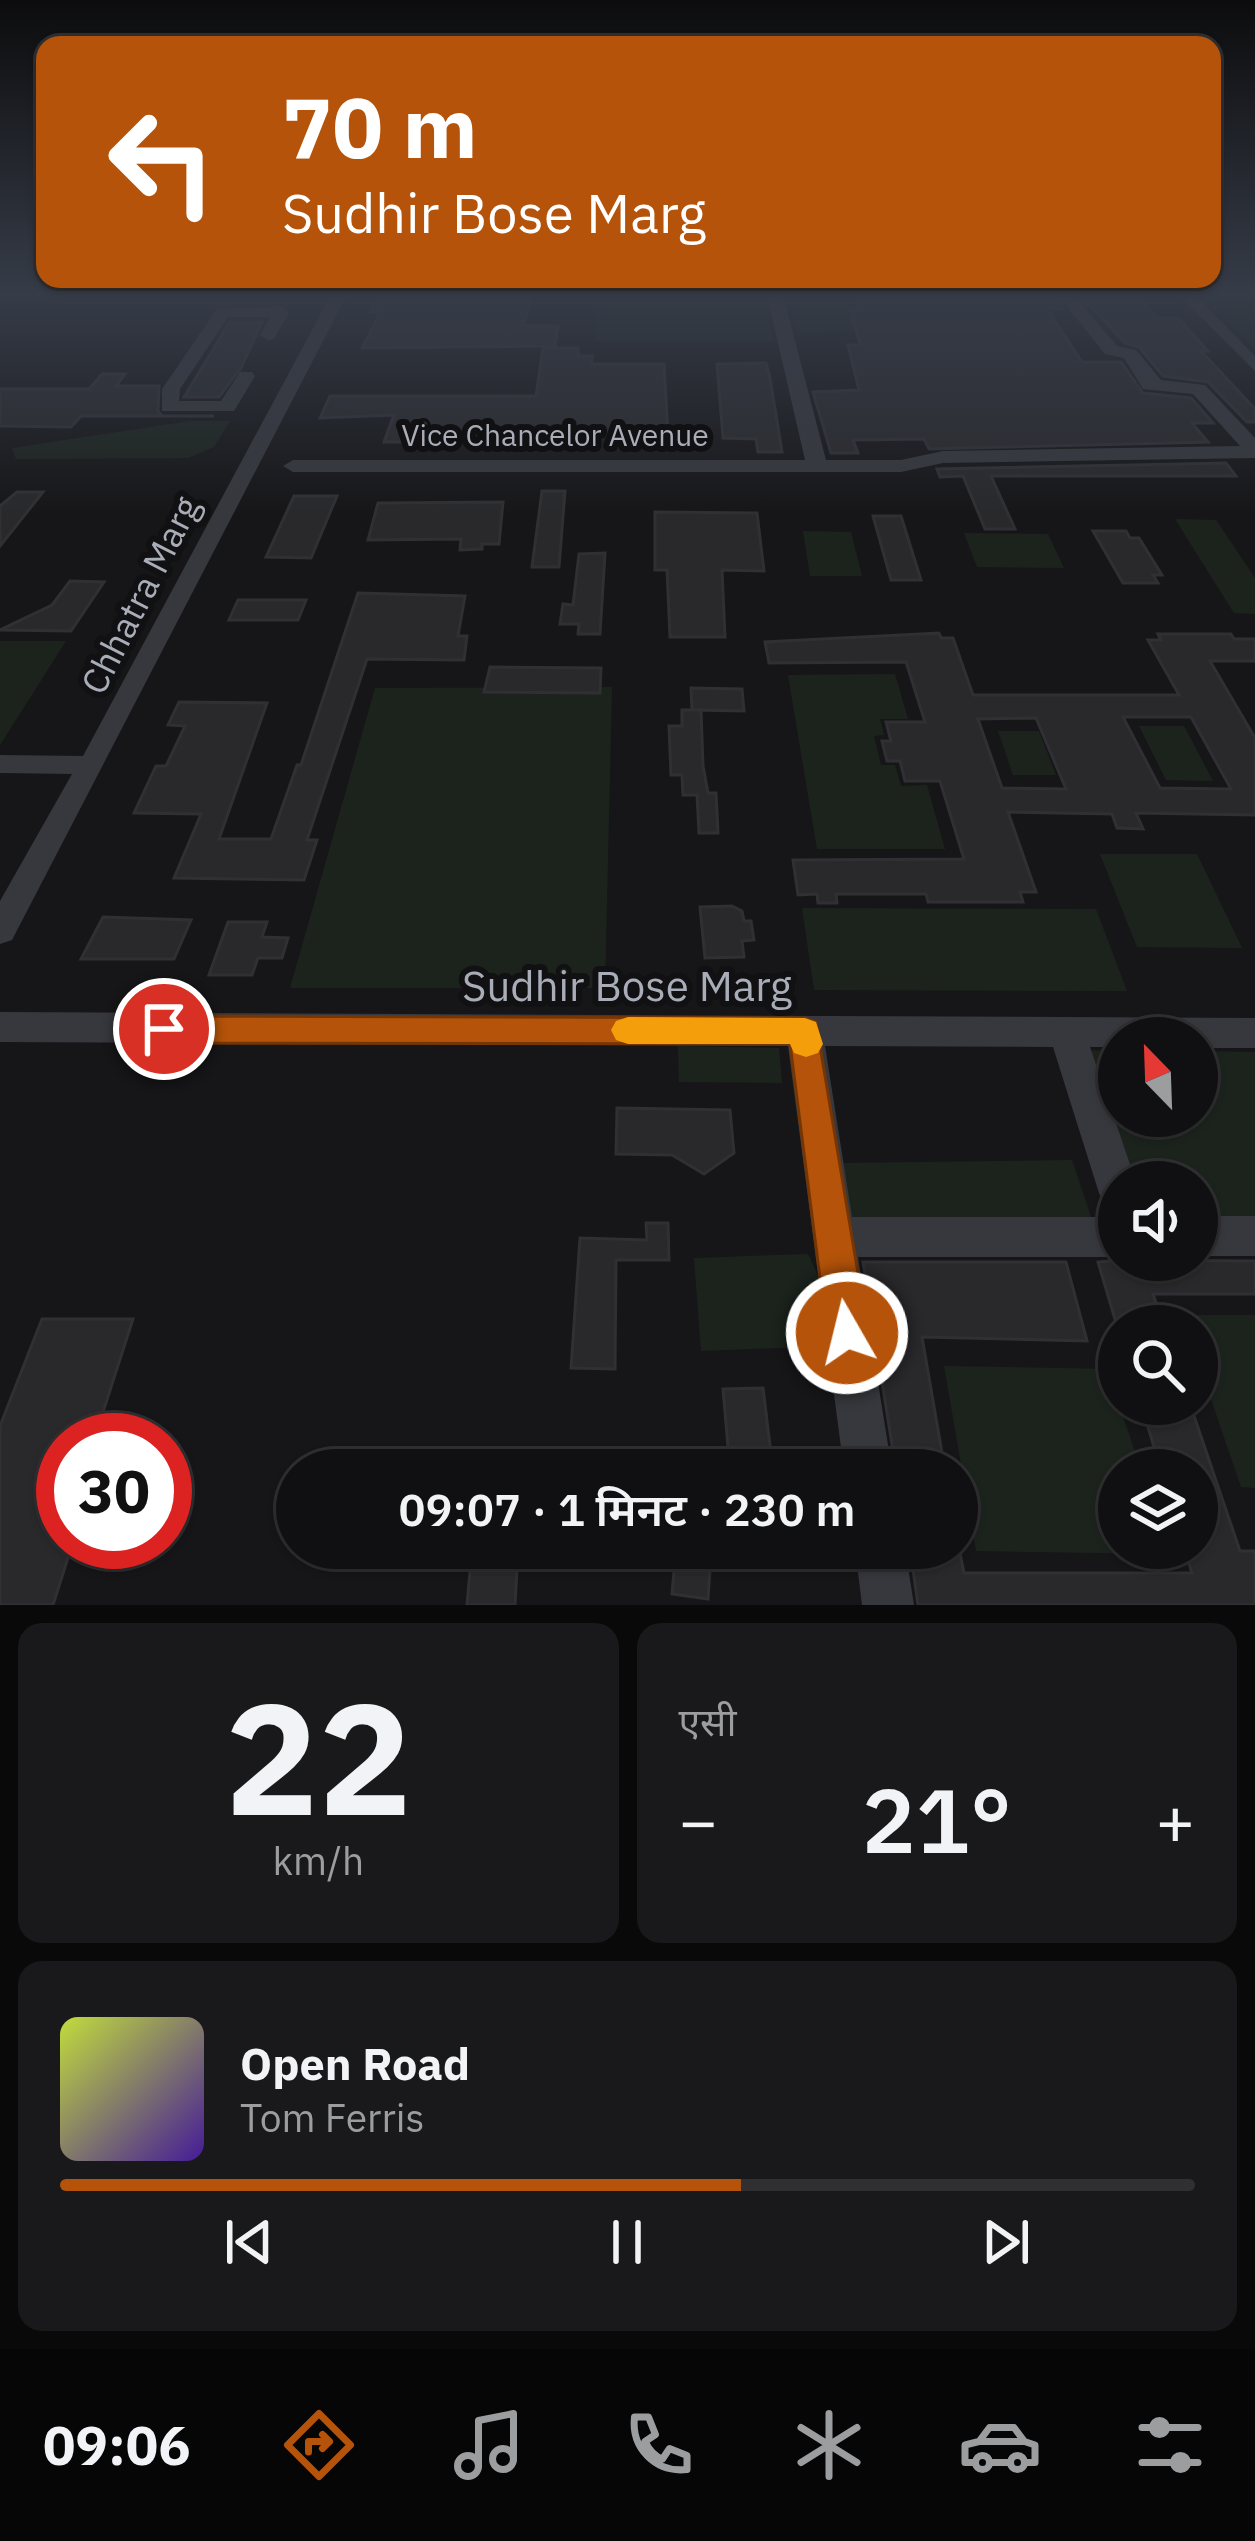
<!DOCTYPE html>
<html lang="hi">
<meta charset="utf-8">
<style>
body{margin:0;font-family:"IBM Plex Sans","Noto Sans Devanagari",sans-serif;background:#19191b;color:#f1f3f6;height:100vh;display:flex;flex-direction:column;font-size:45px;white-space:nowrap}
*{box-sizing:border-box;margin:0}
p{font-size:39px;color:#9c9d9f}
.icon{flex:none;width:66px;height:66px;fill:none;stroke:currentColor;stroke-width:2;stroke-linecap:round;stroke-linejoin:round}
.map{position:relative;height:1605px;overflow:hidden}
.side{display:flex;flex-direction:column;gap:18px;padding:18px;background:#09090a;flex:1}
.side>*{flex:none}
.banner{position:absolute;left:36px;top:36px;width:1185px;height:252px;border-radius:24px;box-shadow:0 3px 9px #0004,0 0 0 3px #303032;background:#b45309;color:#fff;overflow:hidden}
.needle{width:78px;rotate:337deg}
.buttons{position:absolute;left:1098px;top:1017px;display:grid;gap:24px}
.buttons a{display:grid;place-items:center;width:120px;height:120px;border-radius:50%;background:#101012;box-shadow:0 3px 9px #0004,0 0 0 3px #303032;font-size:60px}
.speed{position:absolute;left:36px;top:1413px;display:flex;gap:24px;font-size:60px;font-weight:700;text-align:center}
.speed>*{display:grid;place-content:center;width:156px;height:156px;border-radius:50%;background:#101012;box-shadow:0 3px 9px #0004,0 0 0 3px #303032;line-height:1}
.speed .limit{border:18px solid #d22;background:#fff;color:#111}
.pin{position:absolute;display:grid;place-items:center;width:102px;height:102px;color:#fff;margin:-51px;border:6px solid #fff;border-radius:50%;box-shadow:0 3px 12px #0007}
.me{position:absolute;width:132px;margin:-66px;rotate:352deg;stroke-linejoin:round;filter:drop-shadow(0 0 9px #0008)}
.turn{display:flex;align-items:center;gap:42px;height:252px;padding:0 48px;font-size:54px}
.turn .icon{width:156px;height:156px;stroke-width:2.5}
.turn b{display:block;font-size:84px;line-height:102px}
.big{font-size:90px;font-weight:600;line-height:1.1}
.side .widget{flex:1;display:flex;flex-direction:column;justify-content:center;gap:18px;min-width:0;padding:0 42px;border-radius:24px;background:#19191b}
.side .dial{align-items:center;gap:0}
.dial b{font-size:156px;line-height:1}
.song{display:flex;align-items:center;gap:36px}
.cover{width:144px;height:144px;border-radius:18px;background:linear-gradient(135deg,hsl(70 70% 55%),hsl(260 70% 35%))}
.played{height:12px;border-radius:6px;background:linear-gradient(90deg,#b45309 60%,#303032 60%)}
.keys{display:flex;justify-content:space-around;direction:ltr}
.heat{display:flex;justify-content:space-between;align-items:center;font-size:66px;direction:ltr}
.side .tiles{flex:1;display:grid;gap:18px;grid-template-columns:1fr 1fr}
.widget:last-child{grid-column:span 2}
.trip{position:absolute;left:276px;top:1449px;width:702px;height:120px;border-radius:60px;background:#101012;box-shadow:0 3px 9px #0004,0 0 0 3px #303032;font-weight:600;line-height:120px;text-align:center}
.tabs{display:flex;height:192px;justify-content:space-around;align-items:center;background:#060607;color:#9c9d9f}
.tabs .icon{width:84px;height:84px}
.tabs .active{color:#b45309}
.tabs b{font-size:54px;color:#f1f3f6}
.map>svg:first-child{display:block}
.green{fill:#1c231d}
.building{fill:#29292c;stroke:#303034;stroke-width:3;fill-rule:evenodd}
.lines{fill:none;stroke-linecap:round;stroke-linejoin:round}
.minor{fill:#37383d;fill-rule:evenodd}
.route{fill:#b45309;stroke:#753606;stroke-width:3}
.slow{fill:#f59e0b}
.labels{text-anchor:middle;stroke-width:12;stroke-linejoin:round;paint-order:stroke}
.far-street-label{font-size:30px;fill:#a8adb8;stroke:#111113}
.street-label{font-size:36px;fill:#a8adb8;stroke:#111113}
.near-street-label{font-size:42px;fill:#a8adb8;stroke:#111113}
</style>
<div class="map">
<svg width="1255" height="1605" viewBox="0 0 1255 1605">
<rect width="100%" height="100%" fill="#161618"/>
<g class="green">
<path d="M 598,291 L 762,291 L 774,341 L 595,341 Z"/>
<path d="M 794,291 L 898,291 L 899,293 L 853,296 L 856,307 L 847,309 L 848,316 L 855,317 L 864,330 L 796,333 L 788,294 Z"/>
<path d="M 1197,291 L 1255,291 L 1255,349 Z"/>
<path d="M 190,421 L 230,421 L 214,447 L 188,458 L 16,459 L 12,448 Z"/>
<path d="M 1175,519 L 1216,520 L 1255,578 L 1255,614 L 1234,613 Z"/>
<path d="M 803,531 L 851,532 L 862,576 L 810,576 Z"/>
<path d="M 964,533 L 1048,534 L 1064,568 L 977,567 Z"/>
<path d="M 0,641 L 66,641 L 0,745 Z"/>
<path d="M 895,674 L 908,719 L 880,719 L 884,735 L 874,736 L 881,765 L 895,765 L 901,786 L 927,785 L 945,849 L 817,849 L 788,675 Z"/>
<path d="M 612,687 L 605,988 L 290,988 L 375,688 Z"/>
<path d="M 1139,726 L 1184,726 L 1213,781 L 1166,780 Z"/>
<path d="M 998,731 L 1039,731 L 1056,775 L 1013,775 Z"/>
<path d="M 1100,854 L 1197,854 L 1242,948 L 1137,947 Z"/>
<path d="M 802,908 L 1096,909 L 1127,991 L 814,990 Z"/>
<path d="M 678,1046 L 779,1048 L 782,1083 L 679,1082 Z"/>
<path d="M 1086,1050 L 1119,1051 L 1119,1116 L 1197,1116 L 1197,1051 L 1255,1052 L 1255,1218 L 1197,1217 L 1197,1182 L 1130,1182 Z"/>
<path d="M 1072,1160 L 1092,1220 L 852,1224 L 842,1163 Z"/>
<path d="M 808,1254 L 823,1286 L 831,1346 L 701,1351 L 694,1258 Z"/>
<path d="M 1182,1315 L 1255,1315 L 1255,1488 L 1241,1487 L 1197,1358 L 1197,1326 L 1186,1326 Z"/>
<path d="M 944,1366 L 1113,1369 L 1119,1404 L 1141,1470 L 1119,1470 L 1119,1548 L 1163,1548 L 1165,1554 L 976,1551 Z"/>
</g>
<g class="building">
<path d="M 382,291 L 534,291 L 523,326 L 558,326 L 555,346 L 362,348 L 381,312 L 370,312 Z"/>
<path d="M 901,291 L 1051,291 L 1063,309 L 1047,309 L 1082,362 L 1121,362 L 1143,393 L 1191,398 L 1213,423 L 1192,423 L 1208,442 L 929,449 L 924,439 L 853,440 L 858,453 L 831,453 L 813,392 L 859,390 L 848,345 L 861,345 L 849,310 L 859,308 L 855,297 Z"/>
<path d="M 1076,291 L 1132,291 L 1157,318 L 1178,318 L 1208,351 L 1201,351 L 1255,409 L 1255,422 L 1247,422 L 1208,382 L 1163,376 L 1139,347 L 1125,343 Z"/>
<path d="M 230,322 L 262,322 L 241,368 L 219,397 L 184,397 Z"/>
<path d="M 543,348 L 578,348 L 578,356 L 592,356 L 592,364 L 664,364 L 668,435 L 584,435 L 584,441 L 536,441 L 540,435 L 463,435 L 461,442 L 384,442 L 394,415 L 320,418 L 330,396 L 536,396 Z"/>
<path d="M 766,363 L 770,378 L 782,452 L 758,452 L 756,439 L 723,438 L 717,364 Z"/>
<path d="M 102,374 L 125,374 L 116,386 L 159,386 L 158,411 L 162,416 L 214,416 L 81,416 L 71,427 L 0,426 L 0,389 L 89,389 Z"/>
<path d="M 1226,463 L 1236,476 L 991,476 L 1015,529 L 985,529 L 963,476 L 940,477 L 937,469 Z"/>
<path d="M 542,491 L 565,491 L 559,567 L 532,567 Z"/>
<path d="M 17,492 L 43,492 L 0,546 L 0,506 Z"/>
<path d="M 294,496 L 337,496 L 311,558 L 266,557 Z"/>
<path d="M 503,502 L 499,544 L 482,544 L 482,549 L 460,550 L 461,539 L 368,540 L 378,503 Z"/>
<path d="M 655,512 L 757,513 L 764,571 L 722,570 L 725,637 L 670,637 L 667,570 L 655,570 Z"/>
<path d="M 873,516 L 901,516 L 921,580 L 891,580 Z"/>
<path d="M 1093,531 L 1126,531 L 1130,538 L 1139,538 L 1162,575 L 1153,575 L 1158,583 L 1123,583 Z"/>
<path d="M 605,553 L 600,634 L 578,634 L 579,624 L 560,624 L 563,604 L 573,605 L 579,554 Z"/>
<path d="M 70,581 L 104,582 L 71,631 L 0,630 L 52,605 Z"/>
<path d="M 358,593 L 465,596 L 458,636 L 467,636 L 464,660 L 367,659 L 307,840 L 317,840 L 304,880 L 174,878 L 201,814 L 134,813 L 156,766 L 166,766 L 185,726 L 168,725 L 179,702 L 267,703 L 219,839 L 271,839 L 297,765 L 301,765 Z"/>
<path d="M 238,600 L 306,600 L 298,620 L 229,620 Z"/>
<path d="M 939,633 L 941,638 L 953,638 L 973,695 L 1179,695 L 1148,640 L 1161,640 L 1158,634 L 1231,634 L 1234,639 L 1255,639 L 1255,661 L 1210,661 L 1255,738 L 1255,815 L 1136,813 L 1143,829 L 1117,828 L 1112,814 L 1008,812 L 1036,892 L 1020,892 L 1023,902 L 928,902 L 926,894 L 836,894 L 837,903 L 818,903 L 817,894 L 798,895 L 793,860 L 964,859 L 940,781 L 905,781 L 900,761 L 887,761 L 882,741 L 891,741 L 886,722 L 925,722 L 906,662 L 769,663 L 765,642 ZM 1123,717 L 1191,717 L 1231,789 L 1160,788 ZM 1036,718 L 1066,789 L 1002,788 L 978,719 Z"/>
<path d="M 490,667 L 601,668 L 600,693 L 484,692 Z"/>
<path d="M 691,688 L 742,689 L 744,711 L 692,710 Z"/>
<path d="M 682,710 L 701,710 L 703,766 L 708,793 L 716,793 L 718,833 L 699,833 L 697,795 L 683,795 L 682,775 L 671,775 L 669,726 L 682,726 Z"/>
<path d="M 732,906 L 742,911 L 744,921 L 751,921 L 754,940 L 742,941 L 744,957 L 705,958 L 700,907 Z"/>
<path d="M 103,917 L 191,920 L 174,959 L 81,959 Z"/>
<path d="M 228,922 L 267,922 L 262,937 L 288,938 L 282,958 L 258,958 L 252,975 L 209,975 Z"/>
<path d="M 617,1108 L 730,1110 L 734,1153 L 704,1174 L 672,1155 L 616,1154 Z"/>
<path d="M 646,1223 L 668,1223 L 669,1260 L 616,1260 L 615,1369 L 571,1368 L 580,1238 L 647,1240 Z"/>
<path d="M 1122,1260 L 1255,1261 L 1255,1294 L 1153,1294 L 1164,1326 L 1117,1326 L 1098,1262 Z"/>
<path d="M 863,1262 L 1066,1262 L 1087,1341 L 922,1337 L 945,1470 L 896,1470 Z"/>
<path d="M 42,1319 L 133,1319 L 94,1440 L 63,1440 L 63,1542 L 73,1542 L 53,1605 L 0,1605 L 0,1426 Z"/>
<path d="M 763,1388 L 773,1470 L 730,1470 L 723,1389 Z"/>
<path d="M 1141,1404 L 1190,1404 L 1240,1551 L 1255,1551 L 1255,1605 L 918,1605 L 910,1548 L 959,1548 L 964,1573 L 1192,1573 L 1184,1548 L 1197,1548 L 1197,1470 L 1161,1470 Z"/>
<path d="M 472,1548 L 518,1548 L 515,1605 L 467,1605 Z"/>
<path d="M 676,1548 L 711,1554 L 708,1599 L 672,1594 Z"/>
</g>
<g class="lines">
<g class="minor">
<path d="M 333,291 L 349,291 L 12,940 L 0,944 L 0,901 L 72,774 L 0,773 L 0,755 L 83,756 Z"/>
<path d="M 766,291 L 782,291 L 826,460 L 901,460 L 943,451 L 1240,446 L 1193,394 L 1143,389 L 1124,358 L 1105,354 L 1055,291 L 1071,291 L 1117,346 L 1136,350 L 1161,380 L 1205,385 L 1255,438 L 1255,458 L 943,463 L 901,472 L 293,472 L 283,466 L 293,460 L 805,460 Z"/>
<path d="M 1175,291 L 1191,291 L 1255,356 L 1255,371 Z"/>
<path d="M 217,309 L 281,307 L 289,312 L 274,339 L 268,340 L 260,335 L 270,317 L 228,317 L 180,389 L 179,401 L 221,401 L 240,372 L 252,372 L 255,376 L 234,411 L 162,411 L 162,389 Z"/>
<path d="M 0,1012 L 1255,1018 L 1255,1048 L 1197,1048 L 1197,1038 L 1119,1038 L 1119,1047 L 1090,1047 L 1136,1182 L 1119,1182 L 1119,1212 L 1105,1206 L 1099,1193 L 1053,1047 L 825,1046 L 852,1217 L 1119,1217 L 1119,1257 L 858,1257 L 892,1470 L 844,1470 L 788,1046 L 0,1042 Z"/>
<rect x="1197" y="1216" width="58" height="40"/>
<path d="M 855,1548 L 905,1548 L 914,1605 L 862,1605 Z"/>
</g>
</g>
<linearGradient id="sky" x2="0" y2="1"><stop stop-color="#0c0c0d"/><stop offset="0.57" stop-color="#363c48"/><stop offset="1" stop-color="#363c48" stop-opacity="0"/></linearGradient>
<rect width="1255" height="515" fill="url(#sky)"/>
<path class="route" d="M 164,1016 L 805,1018 L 816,1022 L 868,1333 L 862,1347 L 847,1353 L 833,1347 L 827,1333 L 790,1044 L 164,1043 L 152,1039 L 147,1029 L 152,1020 Z"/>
<path class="slow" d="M 628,1017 L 805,1018 L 816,1022 L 823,1044 L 818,1053 L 806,1057 L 794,1053 L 790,1044 L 628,1044 L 616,1040 L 611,1030 L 616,1021 Z"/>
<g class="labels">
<g class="far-street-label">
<text x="555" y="446">Vice Chancelor Avenue</text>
</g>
<g class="street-label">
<text transform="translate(140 595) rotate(-63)" y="13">Chhatra Marg</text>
</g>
<g class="near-street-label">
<text x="627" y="1001">Sudhir Bose Marg</text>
</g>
</g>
</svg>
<div class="buttons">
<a><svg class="needle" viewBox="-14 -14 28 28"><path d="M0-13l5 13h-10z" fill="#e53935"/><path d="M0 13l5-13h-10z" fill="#9c9d9f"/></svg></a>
<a><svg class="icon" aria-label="sound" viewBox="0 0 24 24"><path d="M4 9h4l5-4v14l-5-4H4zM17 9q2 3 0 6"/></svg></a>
<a><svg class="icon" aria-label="search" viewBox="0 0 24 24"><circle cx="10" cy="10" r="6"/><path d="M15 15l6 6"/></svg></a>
<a><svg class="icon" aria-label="layers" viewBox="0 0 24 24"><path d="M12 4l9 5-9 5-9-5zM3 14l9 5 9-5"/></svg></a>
</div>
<div class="speed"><div class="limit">30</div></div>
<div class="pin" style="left:164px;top:1029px;background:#d93025"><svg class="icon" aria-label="arrive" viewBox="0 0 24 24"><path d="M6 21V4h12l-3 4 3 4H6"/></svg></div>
<svg class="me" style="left:847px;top:1333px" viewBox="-20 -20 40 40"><circle r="17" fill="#b45309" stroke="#fff" stroke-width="3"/><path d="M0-11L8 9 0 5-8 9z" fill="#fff"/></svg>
<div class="trip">09:07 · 1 मिनट · 230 m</div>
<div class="banner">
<div class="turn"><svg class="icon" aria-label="left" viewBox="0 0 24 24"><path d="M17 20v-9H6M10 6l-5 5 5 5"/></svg><div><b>70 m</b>Sudhir Bose Marg</div></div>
</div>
</div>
<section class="side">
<div class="tiles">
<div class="widget dial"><b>22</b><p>km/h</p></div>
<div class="widget"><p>एसी</p>
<div class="heat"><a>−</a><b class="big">21°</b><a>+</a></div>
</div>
<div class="widget">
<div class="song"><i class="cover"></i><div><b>Open Road</b><p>Tom Ferris</p></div></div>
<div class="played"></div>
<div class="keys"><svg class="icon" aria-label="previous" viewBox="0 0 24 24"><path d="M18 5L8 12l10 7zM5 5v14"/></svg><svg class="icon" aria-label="pause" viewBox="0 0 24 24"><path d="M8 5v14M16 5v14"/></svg><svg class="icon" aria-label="next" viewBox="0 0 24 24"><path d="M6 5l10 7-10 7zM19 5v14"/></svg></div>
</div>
</div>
</section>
<nav class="tabs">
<b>09:06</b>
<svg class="icon active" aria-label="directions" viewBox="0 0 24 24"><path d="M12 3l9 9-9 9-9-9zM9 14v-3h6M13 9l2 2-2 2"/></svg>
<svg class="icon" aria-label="music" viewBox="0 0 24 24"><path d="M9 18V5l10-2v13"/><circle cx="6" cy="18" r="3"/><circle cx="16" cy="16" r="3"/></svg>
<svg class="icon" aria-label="phone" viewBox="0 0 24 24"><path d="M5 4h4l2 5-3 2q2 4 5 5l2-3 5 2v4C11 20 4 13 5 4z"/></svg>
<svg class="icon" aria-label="climate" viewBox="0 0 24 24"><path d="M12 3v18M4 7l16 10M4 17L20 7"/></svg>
<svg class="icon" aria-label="car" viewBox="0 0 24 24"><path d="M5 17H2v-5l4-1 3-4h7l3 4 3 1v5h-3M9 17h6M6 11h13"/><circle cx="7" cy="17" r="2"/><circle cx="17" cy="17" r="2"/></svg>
<svg class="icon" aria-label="filters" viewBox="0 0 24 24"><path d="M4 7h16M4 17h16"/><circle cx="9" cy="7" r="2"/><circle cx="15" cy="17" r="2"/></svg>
</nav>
